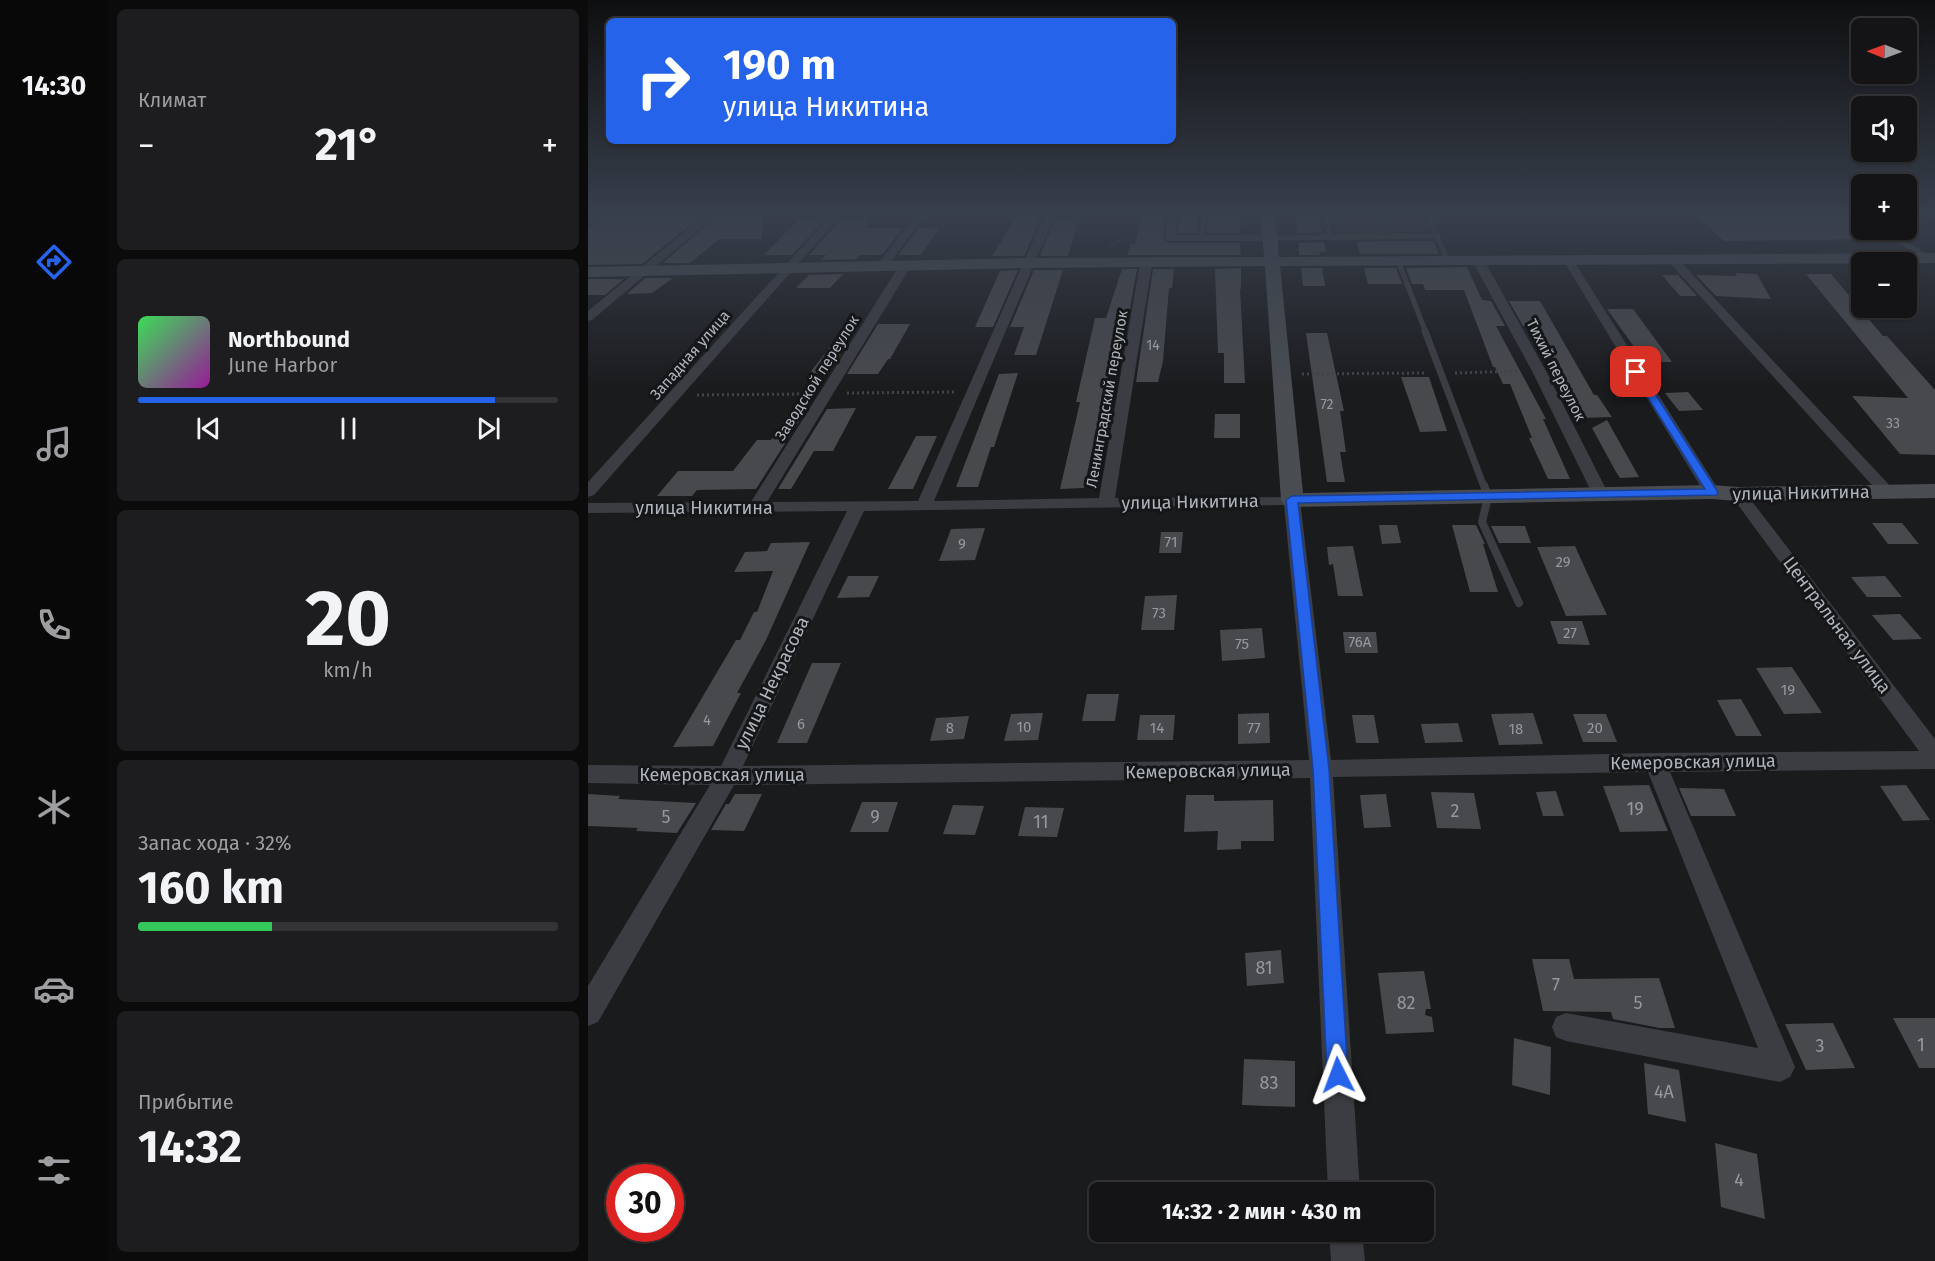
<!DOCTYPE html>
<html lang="ru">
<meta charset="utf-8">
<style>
body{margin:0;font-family:"Fira Sans",sans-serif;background:#1d1d1f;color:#f1f3f6;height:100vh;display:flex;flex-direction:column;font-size:22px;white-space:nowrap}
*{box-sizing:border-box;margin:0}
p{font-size:20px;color:#9d9ea1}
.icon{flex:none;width:33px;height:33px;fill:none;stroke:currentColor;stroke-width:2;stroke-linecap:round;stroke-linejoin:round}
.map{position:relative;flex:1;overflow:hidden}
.sheet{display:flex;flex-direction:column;gap:9px;padding:9px;background:#0b0b0c;width:480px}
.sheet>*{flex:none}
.banner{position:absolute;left:18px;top:18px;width:570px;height:126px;border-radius:9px;box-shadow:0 2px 4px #0004,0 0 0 2px #333335;background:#2563eb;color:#fff;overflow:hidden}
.needle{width:39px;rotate:271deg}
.buttons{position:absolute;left:1263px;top:18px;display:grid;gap:12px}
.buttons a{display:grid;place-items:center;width:66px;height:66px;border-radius:9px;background:#141416;box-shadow:0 2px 4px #0004,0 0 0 2px #333335;font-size:30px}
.speed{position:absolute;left:18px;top:1164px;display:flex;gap:12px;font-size:30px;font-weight:700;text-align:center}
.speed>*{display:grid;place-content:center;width:78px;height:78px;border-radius:50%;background:#141416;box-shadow:0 2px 4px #0004,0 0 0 2px #333335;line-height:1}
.speed .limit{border:9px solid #d22;background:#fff;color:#111}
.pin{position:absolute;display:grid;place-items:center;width:51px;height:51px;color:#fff;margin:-26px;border-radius:12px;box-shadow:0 3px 9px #0006}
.me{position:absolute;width:66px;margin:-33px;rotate:357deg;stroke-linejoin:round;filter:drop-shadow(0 0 4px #0008)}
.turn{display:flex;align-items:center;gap:21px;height:126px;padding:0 18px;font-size:27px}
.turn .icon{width:78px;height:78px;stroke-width:2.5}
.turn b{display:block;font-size:42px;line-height:51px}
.big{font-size:45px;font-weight:700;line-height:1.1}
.sheet .widget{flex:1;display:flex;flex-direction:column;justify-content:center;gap:9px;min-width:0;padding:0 21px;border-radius:9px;background:#1d1d1f}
.sheet .dial{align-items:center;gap:0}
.dial b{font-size:78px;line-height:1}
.song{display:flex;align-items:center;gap:18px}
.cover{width:72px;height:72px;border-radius:9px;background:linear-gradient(135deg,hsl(130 70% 55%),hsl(300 70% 35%))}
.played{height:6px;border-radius:3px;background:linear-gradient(90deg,#2563eb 85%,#333335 85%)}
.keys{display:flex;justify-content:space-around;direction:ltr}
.heat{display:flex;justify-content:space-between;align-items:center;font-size:33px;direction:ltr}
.charge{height:9px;border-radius:4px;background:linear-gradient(90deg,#34c759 32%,#333335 0)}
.trip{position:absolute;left:501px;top:1182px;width:345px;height:60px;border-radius:9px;background:#141416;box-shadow:0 2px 4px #0004,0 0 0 2px #333335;font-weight:700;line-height:60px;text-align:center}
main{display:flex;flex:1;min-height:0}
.dock{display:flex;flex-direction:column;width:108px;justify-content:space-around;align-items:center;background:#080809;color:#9d9ea1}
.dock .icon{width:42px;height:42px}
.dock .on{color:#2563eb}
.dock b{font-size:27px;color:#f1f3f6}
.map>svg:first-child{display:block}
.green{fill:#222b22}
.building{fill:#47494d}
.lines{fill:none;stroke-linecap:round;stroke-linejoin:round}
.path-far1{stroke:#414549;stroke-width:2;stroke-dasharray:1.5 2;stroke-linecap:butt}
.path{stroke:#414549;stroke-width:3;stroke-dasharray:2 3;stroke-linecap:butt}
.lane-far2{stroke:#3b3d42;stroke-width:5}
.lane-far1{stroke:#3b3d42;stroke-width:7}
.lane{stroke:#3b3d42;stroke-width:8}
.street{fill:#3b3d42;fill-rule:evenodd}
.secondary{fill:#494d52;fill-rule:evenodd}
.route{fill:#2563eb;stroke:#184099;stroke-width:1.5}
.labels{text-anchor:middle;stroke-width:6;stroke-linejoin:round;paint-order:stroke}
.far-number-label{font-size:14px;fill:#9499a0}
.far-street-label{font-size:15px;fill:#adb4bc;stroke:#151618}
.number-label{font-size:15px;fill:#9499a0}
.street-label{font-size:18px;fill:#adb4bc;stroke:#151618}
.near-number-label{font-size:18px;fill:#9499a0}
</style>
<main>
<nav class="dock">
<b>14:30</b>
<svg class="icon on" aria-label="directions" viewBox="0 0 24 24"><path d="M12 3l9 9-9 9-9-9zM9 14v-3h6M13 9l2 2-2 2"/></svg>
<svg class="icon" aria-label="music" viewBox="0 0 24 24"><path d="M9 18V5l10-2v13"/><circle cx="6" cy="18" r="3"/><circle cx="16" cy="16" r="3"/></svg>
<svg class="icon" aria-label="phone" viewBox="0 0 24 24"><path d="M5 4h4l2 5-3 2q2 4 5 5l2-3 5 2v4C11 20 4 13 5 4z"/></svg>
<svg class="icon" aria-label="climate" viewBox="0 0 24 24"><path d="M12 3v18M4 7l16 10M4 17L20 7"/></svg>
<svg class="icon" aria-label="car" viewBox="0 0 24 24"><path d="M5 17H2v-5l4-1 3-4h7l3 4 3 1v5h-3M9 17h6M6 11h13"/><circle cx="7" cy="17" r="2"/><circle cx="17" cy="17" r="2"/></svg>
<svg class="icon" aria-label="filters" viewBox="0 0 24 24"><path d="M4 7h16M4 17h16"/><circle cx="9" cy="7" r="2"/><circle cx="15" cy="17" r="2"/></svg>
</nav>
<section class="sheet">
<div class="widget"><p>Климат</p>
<div class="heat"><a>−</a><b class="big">21°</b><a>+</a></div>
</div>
<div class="widget">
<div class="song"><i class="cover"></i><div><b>Northbound</b><p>June Harbor</p></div></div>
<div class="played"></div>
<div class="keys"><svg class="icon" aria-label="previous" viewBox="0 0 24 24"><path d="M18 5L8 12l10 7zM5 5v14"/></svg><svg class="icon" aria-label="pause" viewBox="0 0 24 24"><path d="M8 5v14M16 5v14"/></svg><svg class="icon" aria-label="next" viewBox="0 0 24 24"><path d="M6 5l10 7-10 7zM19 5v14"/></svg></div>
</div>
<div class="widget dial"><b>20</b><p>km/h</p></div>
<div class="widget"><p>Запас хода · 32%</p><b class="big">160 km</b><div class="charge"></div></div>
<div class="widget"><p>Прибытие</p><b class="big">14:32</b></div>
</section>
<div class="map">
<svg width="1347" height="1261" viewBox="0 0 1347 1261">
<rect width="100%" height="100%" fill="#1a1b1d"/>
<path class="green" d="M 740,212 L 833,212 L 843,235 L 746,236 Z"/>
<g class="building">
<path d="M 19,212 L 118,212 L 54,264 L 0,265 L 0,229 Z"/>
<path d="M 134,212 L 174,212 L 174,239 L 131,239 L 102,263 L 75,263 Z"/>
<path d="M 431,212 L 452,212 L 448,219 L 452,219 L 436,256 L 404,256 Z"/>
<path d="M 555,212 L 578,212 L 575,238 L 581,243 L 652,243 L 653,255 L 539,255 L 543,244 L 547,244 Z"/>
<path d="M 592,212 L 611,212 L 609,233 L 590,233 Z"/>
<path d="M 621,212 L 653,212 L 652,233 L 619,233 Z"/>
<path d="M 707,212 L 730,212 L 734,232 L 710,233 Z"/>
<path d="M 1105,212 L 1254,212 L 1274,226 L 1274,230 L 1279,230 L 1293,239 L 1136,241 Z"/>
<path d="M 211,219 L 237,219 L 204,255 L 176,255 Z"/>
<path d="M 253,219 L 284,219 L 277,228 L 315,228 L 294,255 L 272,255 L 268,259 L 233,260 L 238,255 L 221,255 Z"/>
<path d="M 467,219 L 491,219 L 480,256 L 452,256 Z"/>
<path d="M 352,227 L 333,255 L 310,255 L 331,228 Z"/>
<path d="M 798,241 L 846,241 L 851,254 L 772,254 L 769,242 Z"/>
<path d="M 736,242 L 738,252 L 731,252 L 732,255 L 711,255 L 710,243 Z"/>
<path d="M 879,267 L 894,300 L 903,301 L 917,326 L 908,326 L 958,419 L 955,419 L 982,479 L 960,479 L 941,438 L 944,438 L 922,384 L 915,384 L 907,367 L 905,367 L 876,290 L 837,290 L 835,284 L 824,284 L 818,268 Z"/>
<path d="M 653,268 L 653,289 L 652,289 L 657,383 L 636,383 L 636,353 L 630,353 L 627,269 Z"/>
<path d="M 713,268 L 734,268 L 737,286 L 715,286 Z"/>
<path d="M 776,268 L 808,268 L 814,284 L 780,284 Z"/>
<path d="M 534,269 L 549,269 L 538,330 L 530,329 L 496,488 L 472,489 L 492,402 L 488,402 L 507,318 L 518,318 Z"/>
<path d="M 565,269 L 586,269 L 584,288 L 581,288 L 575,361 L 570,382 L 548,382 Z"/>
<path d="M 430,270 L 405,327 L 387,327 L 412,271 Z"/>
<path d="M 446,270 L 475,270 L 448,355 L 426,355 L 436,327 L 422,327 Z"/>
<path d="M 1147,273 L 1169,274 L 1183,299 L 1128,296 L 1108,275 L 1149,276 Z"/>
<path d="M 255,274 L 242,288 L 208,288 L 221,275 Z"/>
<path d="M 1218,274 L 1243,274 L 1295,336 L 1299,336 L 1347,390 L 1347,455 L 1312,454 L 1264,396 L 1320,398 Z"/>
<path d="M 1074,275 L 1090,275 L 1109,296 L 1092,296 Z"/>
<path d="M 57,278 L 85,278 L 64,293 L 39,294 Z"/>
<path d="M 0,279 L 36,279 L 17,295 L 0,295 Z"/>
<path d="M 921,301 L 952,301 L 1006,395 L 1009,395 L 1024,417 L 994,418 L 972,374 L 974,374 L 947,326 L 935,326 Z"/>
<path d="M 1019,309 L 1045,309 L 1084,362 L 1057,362 Z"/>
<path d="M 290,324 L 322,324 L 302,359 L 300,359 L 290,374 L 259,374 Z"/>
<path d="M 259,325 L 271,325 L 240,374 L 221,374 Z"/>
<path d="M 718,333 L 739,333 L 756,411 L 752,411 L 758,452 L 752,452 L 757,482 L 739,482 Z"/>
<path d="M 430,373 L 406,447 L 403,447 L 390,487 L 368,487 L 411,374 Z"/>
<path d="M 813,377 L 841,377 L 859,431 L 832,432 Z"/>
<path d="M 1100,392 L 1115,410 L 1091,411 L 1077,393 Z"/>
<path d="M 268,408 L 245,451 L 226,451 L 203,489 L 190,489 L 239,409 Z"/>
<path d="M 204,409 L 219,409 L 168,489 L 109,490 L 104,496 L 69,496 L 90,471 L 145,471 L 169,440 L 183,440 Z"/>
<path d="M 627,414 L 652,414 L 652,438 L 626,438 Z"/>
<path d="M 1019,420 L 1051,477 L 1032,478 L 1028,472 L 1004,428 Z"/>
<path d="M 328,436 L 349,436 L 325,489 L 300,489 Z"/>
<path d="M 1284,523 L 1314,523 L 1331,544 L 1300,544 Z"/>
<path d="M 791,525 L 809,525 L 813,543 L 794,544 Z"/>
<path d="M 864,525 L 888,525 L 897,544 L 895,544 L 910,592 L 882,592 Z"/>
<path d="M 903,526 L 937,526 L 943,543 L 911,543 Z"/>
<path d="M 397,528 L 387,560 L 351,561 L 363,529 Z"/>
<path d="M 573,532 L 595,532 L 593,553 L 571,553 Z"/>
<path d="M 222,542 L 178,640 L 149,693 L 153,693 L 125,746 L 85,747 L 148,640 L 152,640 L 166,612 L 169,612 L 185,571 L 146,572 L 157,552 L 179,551 L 183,543 Z"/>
<path d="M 765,546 L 775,596 L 750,596 L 745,564 L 741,565 L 739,547 Z"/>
<path d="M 987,546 L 1001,577 L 1019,615 L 978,616 L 949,547 Z"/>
<path d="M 260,576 L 291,576 L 281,597 L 249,598 Z"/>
<path d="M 1297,576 L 1314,597 L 1279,597 L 1263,577 Z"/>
<path d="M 589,595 L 586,630 L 553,630 L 557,596 Z"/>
<path d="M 1312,614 L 1334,639 L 1305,640 L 1284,615 Z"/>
<path d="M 962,621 L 994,621 L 1002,645 L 970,644 Z"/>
<path d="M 674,628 L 677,658 L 634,661 L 632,630 Z"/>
<path d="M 755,632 L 788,632 L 790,653 L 757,653 Z"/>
<path d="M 224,663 L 253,663 L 219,743 L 189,743 Z"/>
<path d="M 1204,667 L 1234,713 L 1196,714 L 1168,668 Z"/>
<path d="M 499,694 L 531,694 L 527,721 L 494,721 Z"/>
<path d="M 1153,699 L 1174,736 L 1148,736 L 1129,700 Z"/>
<path d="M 455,713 L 450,740 L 416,741 L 423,714 Z"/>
<path d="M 681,713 L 682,743 L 650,744 L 650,714 Z"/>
<path d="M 945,713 L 955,744 L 911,745 L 903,714 Z"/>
<path d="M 985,714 L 1018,714 L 1029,742 L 995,742 Z"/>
<path d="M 552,715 L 587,715 L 585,740 L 549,740 Z"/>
<path d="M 764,715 L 786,715 L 791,743 L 768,743 Z"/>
<path d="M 381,716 L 376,739 L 342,741 L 348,718 Z"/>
<path d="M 870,723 L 875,742 L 837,743 L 833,724 Z"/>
<path d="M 1061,785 L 1080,831 L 1032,832 L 1015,786 Z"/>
<path d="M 1318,785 L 1342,820 L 1315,821 L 1292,786 Z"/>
<path d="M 1091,788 L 1136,789 L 1148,816 L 1103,816 Z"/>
<path d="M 968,791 L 976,816 L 955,816 L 948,792 Z"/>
<path d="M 843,792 L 886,793 L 893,829 L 849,828 Z"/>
<path d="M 0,794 L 32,796 L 30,799 L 108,803 L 89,833 L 48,831 L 50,828 L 0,826 Z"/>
<path d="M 147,794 L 174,794 L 156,831 L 123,830 L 138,804 L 141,804 Z"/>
<path d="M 798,794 L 803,827 L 776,828 L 772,795 Z"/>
<path d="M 598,795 L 626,795 L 626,801 L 685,800 L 686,841 L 653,841 L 653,849 L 629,850 L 630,831 L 596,832 Z"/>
<path d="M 274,802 L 310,802 L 300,832 L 262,832 Z"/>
<path d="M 365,805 L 396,806 L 387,835 L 355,834 Z"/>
<path d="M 437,807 L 476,808 L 469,837 L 430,836 Z"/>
<path d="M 693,950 L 696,983 L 659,986 L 657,953 Z"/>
<path d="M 944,959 L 981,959 L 986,979 L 1071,978 L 1087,1028 L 1072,1028 L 1025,1019 L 1023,1012 L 955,1011 Z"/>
<path d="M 836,971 L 843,1009 L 838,1009 L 837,1015 L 844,1017 L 846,1032 L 798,1034 L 790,973 Z"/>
<path d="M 1305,1018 L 1347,1018 L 1347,1068 L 1331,1068 Z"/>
<path d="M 1245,1023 L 1267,1068 L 1218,1070 L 1197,1024 Z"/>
<path d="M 926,1038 L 963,1047 L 962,1095 L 924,1085 Z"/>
<path d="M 656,1059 L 707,1061 L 707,1107 L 654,1105 Z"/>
<path d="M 1056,1063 L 1091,1070 L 1098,1122 L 1060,1114 Z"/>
<path d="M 1127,1143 L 1169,1154 L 1177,1219 L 1133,1207 Z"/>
</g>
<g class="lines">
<g class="path-far1">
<path d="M 702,212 L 704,226"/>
<path d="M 776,212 L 795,221"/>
<path d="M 521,245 L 535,240 L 569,238"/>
</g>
<g class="path">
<path d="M 867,373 L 932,371"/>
<path d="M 714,374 L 839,373"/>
<path d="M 259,393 L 368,392"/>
<path d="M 109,395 L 218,394"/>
</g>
<g class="lane-far2">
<path d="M 736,212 L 742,237"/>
<path d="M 839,212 L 860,262"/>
<path d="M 1267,212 L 1274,216"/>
<path d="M 1292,230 L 1342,258"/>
<path d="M 614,237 L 616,212"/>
<path d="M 682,238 L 850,236"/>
<path d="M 811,263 L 838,333"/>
</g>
<path class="lane-far1" d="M 837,331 L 896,487"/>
<path class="lane" d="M 896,485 L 900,497 L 894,522 L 931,603"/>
<g class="street">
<path d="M 7,212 L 17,212 L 0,227 L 0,218 Z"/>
<path d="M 121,212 L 132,212 L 4,320 L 0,321 L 0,311 Z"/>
<path d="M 246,212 L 256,212 L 6,495 L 0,497 L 0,482 Z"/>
<path d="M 330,212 L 340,212 L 298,268 L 290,268 L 290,264 Z"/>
<path d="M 458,212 L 468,212 L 346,501 L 511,498 L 552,264 L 554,262 L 562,262 L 564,264 L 527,498 L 710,497 L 712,500 L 743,760 L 1067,753 L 1331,751 L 1142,494 L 1144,491 L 1156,491 L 1347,739 L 1347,769 L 1082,772 L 1207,1067 L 1202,1077 L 1192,1082 L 978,1041 L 968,1037 L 964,1027 L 968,1017 L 978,1013 L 1170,1048 L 1060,772 L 745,777 L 772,1192 L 740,1192 L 722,778 L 146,785 L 10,1022 L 0,1026 L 0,986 L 122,785 L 0,783 L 0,765 L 133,766 L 259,511 L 0,513 L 0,503 L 163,502 L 311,266 L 317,263 L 323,266 L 179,502 L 330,501 ZM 696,505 L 721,760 L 155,766 L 276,511 Z"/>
<path d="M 580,212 L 590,212 L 588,235 L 682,235 L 687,238 L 682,241 L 582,241 L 577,238 Z"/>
<path d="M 980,257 L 985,260 L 1132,492 L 1130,495 L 1118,495 L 1116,492 L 975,260 Z"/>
<path d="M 1085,257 L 1089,258 L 1305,489 L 1307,492 L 1305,495 L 1293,495 L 1081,262 L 1080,260 Z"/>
<path d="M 891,259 L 897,262 L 958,371 L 1021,495 L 1019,498 L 1013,500 L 1005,495 L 944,371 L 885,262 Z"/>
<path d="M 741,1232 L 774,1232 L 777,1261 L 743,1261 Z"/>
</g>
<g class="secondary">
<path d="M 673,212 L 687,212 L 691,257 L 1347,253 L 1347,263 L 692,266 L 715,493 L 1124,485 L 1150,487 L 1347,484 L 1347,498 L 1150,501 L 1124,499 L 704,507 L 696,505 L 693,500 L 677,266 L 439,268 L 0,277 L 0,267 L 439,258 L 676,257 Z"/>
<path d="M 1337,212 L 1347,212 L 1347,218 Z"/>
</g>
</g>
<linearGradient id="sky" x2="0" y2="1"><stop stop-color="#0e0f10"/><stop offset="0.55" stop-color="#383f4c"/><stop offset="1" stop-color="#383f4c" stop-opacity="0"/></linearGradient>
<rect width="1347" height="388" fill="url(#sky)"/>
<path class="route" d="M 1045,370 L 1053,372 L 1130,492 L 1129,495 L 710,503 L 741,769 L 760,1075 L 757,1082 L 750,1085 L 742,1082 L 739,1075 L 725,769 L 698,500 L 704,496 L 1117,489 L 1044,372 Z"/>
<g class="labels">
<g class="far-number-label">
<text x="565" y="350">14</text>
<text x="739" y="409">72</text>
<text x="1305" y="428">33</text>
</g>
<g class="far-street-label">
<text transform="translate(102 355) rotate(-49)" y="5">Западная улица</text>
<text transform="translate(968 370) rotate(63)" y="5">Тихий переулок</text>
<text transform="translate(229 378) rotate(-58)" y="5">Заводской переулок</text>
<text transform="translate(519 399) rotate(-80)" y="5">Ленинградский переулок</text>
</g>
<g class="number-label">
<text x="583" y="547">71</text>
<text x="374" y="549">9</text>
<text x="975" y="567">29</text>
<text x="571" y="618">73</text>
<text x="982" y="638">27</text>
<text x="772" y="647">76А</text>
<text x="654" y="649">75</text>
<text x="1200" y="695">19</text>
<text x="119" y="725">4</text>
<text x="213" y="729">6</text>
<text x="436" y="732">10</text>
<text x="362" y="733">8</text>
<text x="569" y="733">14</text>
<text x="666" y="733">77</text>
<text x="1007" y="733">20</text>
<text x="928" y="734">18</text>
</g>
<g class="street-label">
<text transform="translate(1213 493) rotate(-1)" y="6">улица Никитина</text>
<text transform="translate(602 502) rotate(-1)" y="6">улица Никитина</text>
<text x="116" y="514">улица Никитина</text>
<text transform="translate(1249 625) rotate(53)" y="6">Центральная улица</text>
<text transform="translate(184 683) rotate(-64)" y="6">улица Некрасова</text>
<text transform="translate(1105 762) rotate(-1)" y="6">Кемеровская улица</text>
<text transform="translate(620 771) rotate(-1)" y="6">Кемеровская улица</text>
<text x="134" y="781">Кемеровская улица</text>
</g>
<g class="near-number-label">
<text x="1047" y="815">19</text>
<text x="867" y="817">2</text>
<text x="78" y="823">5</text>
<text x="287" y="823">9</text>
<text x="453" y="828">11</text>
<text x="676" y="974">81</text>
<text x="968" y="991">7</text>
<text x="818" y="1009">82</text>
<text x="1050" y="1009">5</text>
<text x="1333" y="1051">1</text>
<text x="1232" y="1052">3</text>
<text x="681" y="1089">83</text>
<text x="1076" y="1098">4А</text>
<text x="1151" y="1186">4</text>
</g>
</g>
</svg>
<div class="buttons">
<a><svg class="needle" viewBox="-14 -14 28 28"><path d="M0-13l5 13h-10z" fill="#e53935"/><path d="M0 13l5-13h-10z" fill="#9d9ea1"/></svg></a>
<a><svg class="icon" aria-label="sound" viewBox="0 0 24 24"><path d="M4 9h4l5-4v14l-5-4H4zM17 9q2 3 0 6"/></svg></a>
<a>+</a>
<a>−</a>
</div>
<div class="speed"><div class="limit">30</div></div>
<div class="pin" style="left:1048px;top:372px;background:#d93025"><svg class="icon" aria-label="arrive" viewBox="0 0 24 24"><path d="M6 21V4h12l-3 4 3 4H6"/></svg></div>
<svg class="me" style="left:750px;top:1075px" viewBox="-20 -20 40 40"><path d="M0-17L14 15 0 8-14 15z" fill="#2563eb" stroke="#fff" stroke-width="4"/></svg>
<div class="trip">14:32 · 2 мин · 430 m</div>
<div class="banner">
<div class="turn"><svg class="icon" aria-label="right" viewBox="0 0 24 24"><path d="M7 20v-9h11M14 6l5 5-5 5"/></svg><div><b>190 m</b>улица Никитина</div></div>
</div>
</div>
</main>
